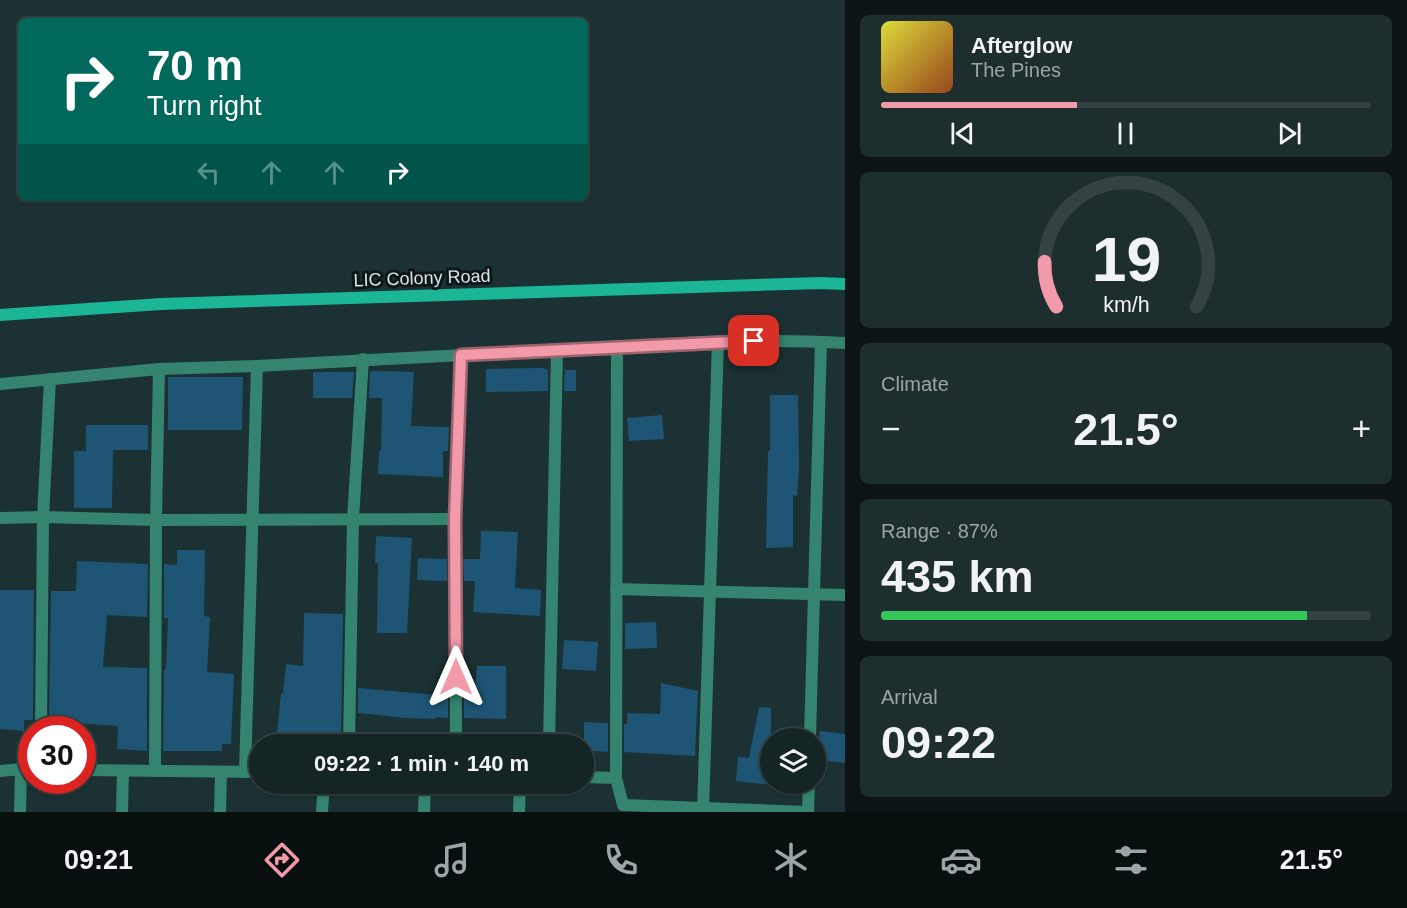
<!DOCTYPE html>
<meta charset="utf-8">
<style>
body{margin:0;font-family:Arial,sans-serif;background:#1e2d2e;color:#f1f3f6;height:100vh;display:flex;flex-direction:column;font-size:22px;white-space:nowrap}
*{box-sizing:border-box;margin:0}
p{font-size:20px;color:#9da5a7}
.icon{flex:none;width:33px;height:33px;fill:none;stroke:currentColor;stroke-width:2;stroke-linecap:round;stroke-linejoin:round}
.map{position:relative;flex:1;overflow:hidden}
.drawer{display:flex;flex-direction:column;gap:15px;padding:15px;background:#0c1415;width:562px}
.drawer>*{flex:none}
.banner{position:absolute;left:18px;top:18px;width:570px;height:183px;border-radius:9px;box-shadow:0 2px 4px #0004,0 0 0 2px #344243;background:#00695c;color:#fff;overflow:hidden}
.buttons{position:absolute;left:760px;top:728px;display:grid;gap:12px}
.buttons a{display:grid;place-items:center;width:66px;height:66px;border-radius:50%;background:#152526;box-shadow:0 2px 4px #0004,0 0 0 2px #344243;font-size:30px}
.speed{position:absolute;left:18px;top:716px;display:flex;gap:12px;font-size:30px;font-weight:700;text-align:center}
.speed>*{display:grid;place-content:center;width:78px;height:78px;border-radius:50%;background:#152526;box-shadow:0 2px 4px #0004,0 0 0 2px #344243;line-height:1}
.speed .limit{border:9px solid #d22;background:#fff;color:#111}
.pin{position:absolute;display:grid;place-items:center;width:51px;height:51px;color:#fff;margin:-26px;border-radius:12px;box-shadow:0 3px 9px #0006}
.me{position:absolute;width:66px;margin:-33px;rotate:0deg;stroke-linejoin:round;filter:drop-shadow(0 0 4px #0008)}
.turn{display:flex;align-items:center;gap:21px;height:126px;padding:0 30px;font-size:27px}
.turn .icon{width:78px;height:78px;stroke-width:2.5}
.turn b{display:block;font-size:42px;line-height:51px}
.lanes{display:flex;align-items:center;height:57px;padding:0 30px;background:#0003;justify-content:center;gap:30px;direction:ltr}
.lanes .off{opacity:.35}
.big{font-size:45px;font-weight:600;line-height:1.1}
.drawer .card{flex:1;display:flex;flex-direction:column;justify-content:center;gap:9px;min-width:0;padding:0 21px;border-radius:9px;background:#1e2d2e}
.drawer .dial{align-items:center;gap:0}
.dial svg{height:156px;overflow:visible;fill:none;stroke:#344243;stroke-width:7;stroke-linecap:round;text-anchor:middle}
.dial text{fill:#f1f3f6;stroke:none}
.song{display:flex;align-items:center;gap:18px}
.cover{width:72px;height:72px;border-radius:9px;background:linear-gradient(135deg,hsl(60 70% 55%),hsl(20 70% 35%))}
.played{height:6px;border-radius:3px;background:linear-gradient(90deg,#f39aaa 40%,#344243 40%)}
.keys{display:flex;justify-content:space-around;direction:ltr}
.heat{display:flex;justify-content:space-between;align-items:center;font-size:33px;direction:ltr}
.charge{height:9px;border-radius:4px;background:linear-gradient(90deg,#34c759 87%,#344243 0)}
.trip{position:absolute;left:249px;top:734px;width:345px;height:60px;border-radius:30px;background:#152526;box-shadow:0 2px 4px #0004,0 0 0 2px #344243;font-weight:600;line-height:60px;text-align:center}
.menu{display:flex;height:96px;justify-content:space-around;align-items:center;background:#080f0f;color:#9da5a7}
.menu .icon{width:42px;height:42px}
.menu .on{color:#f39aaa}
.menu b{font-size:27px;color:#f1f3f6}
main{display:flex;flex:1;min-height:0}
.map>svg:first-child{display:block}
.building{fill:#1e5575}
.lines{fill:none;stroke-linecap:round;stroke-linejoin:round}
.street{stroke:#34846f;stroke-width:12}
.secondary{stroke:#1ab695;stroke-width:12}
.route-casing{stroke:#9e646e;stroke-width:15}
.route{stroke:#f39aaa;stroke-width:10}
.labels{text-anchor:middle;stroke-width:6;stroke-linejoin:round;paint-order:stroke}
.street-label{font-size:18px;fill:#d8e4e6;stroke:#0e1718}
</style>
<main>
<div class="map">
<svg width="845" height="812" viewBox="0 0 845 812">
<rect width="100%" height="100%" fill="#1c3133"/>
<g class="building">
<path d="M 543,368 L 548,370 L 548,391 L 486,392 L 486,369 Z"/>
<path d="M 565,370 L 576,370 L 576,391 L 564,391 Z"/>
<path d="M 373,371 L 414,372 L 411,426 L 449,427 L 448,451 L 443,451 L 443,477 L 378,474 L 379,451 L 381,451 L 382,398 L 369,398 L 370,372 Z"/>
<path d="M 313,372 L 354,372 L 352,398 L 313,398 Z"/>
<path d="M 168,377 L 243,377 L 242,430 L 168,430 Z"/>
<path d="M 770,395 L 798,395 L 799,469 L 797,496 L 793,495 L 793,547 L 766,548 L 768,451 L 770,451 Z"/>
<path d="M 662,415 L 664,439 L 629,441 L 627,418 Z"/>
<path d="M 86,425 L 148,425 L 148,450 L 113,450 L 112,508 L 74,508 L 74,451 L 86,451 Z"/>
<path d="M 481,531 L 518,532 L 515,588 L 541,590 L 540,616 L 473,612 L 475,581 L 464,581 L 463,559 L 480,559 Z"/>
<path d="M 376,536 L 412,538 L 407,633 L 377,633 L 378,563 L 375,563 Z"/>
<path d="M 177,550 L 205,550 L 204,616 L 210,617 L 207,672 L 234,674 L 231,744 L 222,744 L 222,751 L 163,751 L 164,669 L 166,669 L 168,618 L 164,618 L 164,564 L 177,565 Z"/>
<path d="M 418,558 L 447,559 L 447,581 L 417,580 Z"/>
<path d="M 77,561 L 148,564 L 147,617 L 107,615 L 103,667 L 147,668 L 147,751 L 117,749 L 118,726 L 49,721 L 51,591 L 76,591 Z"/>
<path d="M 0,590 L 34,590 L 33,720 L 24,720 L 24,731 L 0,729 Z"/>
<path d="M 304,613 L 343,614 L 341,744 L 276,744 L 281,693 L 283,694 L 286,664 L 303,666 Z"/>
<path d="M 656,622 L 657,648 L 625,649 L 625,623 Z"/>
<path d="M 564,640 L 598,642 L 596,671 L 562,669 Z"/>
<path d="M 477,666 L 506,666 L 506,719 L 464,718 L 464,698 L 474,698 Z"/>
<path d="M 661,683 L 698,691 L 695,756 L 624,752 L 624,724 L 627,724 L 627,713 L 660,714 Z"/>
<path d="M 358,688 L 448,696 L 448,718 L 436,717 L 435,719 L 405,718 L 358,713 Z"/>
<path d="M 759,707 L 771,708 L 771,785 L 736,781 L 738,757 L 749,758 Z"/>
<path d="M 584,722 L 608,723 L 608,752 L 584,750 Z"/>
<path d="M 820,731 L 845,734 L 845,763 L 817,760 Z"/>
</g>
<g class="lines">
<g class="street">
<path d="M 557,350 C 653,345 749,337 845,343"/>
<path d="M 0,384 L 159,369 L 257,366 L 557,350 L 549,744"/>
<path d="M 0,518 L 43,517 L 156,520 L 455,519"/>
<path d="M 616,589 L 845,595"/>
<path d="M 41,729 L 43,517 L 50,379"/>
<path d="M 810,738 L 821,342"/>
<path d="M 349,744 L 353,519 L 363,359"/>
<path d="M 456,744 L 455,519 L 461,355"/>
<path d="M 82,770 L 260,772"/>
<path d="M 0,771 L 32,768"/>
<path d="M 155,771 L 156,520 L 159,369"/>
<path d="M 245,772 L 257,366"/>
<path d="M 584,777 L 616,778 L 623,805 L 807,812"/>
<path d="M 616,778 L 617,347"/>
<path d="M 703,810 L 718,342"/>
<path d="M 20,812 L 21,769"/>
<path d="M 122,812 L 123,771"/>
<path d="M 220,812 L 221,773"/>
<path d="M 322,812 L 324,783"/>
<path d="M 424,812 L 425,783"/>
<path d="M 519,812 L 520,783"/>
<path d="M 808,812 L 809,783"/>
</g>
<path class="secondary" d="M 0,315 L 161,304 L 820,283 L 845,284"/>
</g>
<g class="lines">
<defs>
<path id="route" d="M 456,677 L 455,519 L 461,355 L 754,341"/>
</defs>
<use href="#route" class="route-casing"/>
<use href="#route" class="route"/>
</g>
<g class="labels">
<g class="street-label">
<text transform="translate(422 278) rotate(-2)" y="6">LIC Colony Road</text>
</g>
</g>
</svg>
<div class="buttons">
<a><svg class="icon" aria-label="layers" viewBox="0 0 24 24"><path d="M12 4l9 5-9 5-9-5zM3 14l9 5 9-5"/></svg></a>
</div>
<div class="speed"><div class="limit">30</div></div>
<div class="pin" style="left:754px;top:341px;background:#d93025"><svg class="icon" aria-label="arrive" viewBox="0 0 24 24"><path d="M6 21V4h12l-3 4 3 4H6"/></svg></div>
<svg class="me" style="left:456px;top:677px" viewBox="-20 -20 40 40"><path d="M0-17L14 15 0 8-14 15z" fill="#f39aaa" stroke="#fff" stroke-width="4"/></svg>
<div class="trip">09:22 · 1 min · 140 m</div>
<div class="banner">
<div class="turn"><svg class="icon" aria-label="right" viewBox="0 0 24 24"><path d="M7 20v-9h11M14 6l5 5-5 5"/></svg><div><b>70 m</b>Turn right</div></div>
<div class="lanes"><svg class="icon off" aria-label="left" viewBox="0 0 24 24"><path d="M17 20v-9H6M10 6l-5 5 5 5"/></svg><svg class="icon off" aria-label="ahead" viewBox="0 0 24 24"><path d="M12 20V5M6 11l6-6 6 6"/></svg><svg class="icon off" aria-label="ahead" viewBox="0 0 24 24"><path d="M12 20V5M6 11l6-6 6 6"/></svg><svg class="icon" aria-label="right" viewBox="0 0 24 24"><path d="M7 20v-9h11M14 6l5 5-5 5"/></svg></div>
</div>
</div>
<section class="drawer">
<div class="card">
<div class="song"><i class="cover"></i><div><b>Afterglow</b><p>The Pines</p></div></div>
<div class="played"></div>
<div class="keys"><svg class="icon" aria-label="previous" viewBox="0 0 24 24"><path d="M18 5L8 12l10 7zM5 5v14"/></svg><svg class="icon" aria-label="pause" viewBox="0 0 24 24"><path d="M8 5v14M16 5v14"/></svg><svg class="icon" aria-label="next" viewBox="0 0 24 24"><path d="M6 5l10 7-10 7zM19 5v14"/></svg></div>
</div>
<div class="card dial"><svg viewBox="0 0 100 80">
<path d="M14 69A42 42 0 1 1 86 69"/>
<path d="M14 69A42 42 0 0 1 8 46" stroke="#f39aaa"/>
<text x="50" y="56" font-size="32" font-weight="700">19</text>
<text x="50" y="72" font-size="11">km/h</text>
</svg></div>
<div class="card"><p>Climate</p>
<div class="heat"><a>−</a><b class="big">21.5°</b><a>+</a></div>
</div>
<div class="card"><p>Range · 87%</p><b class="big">435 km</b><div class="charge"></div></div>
<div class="card"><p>Arrival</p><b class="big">09:22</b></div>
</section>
</main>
<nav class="menu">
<b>09:21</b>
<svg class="icon on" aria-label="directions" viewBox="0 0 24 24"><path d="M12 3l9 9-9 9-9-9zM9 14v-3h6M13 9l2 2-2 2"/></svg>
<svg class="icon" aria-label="music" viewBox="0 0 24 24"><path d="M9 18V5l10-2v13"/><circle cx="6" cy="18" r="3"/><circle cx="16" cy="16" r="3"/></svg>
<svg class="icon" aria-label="phone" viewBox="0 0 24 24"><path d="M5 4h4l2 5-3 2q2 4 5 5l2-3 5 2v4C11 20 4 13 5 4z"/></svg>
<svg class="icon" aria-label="climate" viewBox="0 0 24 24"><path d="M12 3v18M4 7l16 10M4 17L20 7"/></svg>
<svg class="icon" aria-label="car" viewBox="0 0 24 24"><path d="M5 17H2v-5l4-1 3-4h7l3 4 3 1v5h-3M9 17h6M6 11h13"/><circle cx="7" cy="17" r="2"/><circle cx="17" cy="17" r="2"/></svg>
<svg class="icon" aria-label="filters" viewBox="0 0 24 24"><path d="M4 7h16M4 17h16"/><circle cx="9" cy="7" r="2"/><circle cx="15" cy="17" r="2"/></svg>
<b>21.5°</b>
</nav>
